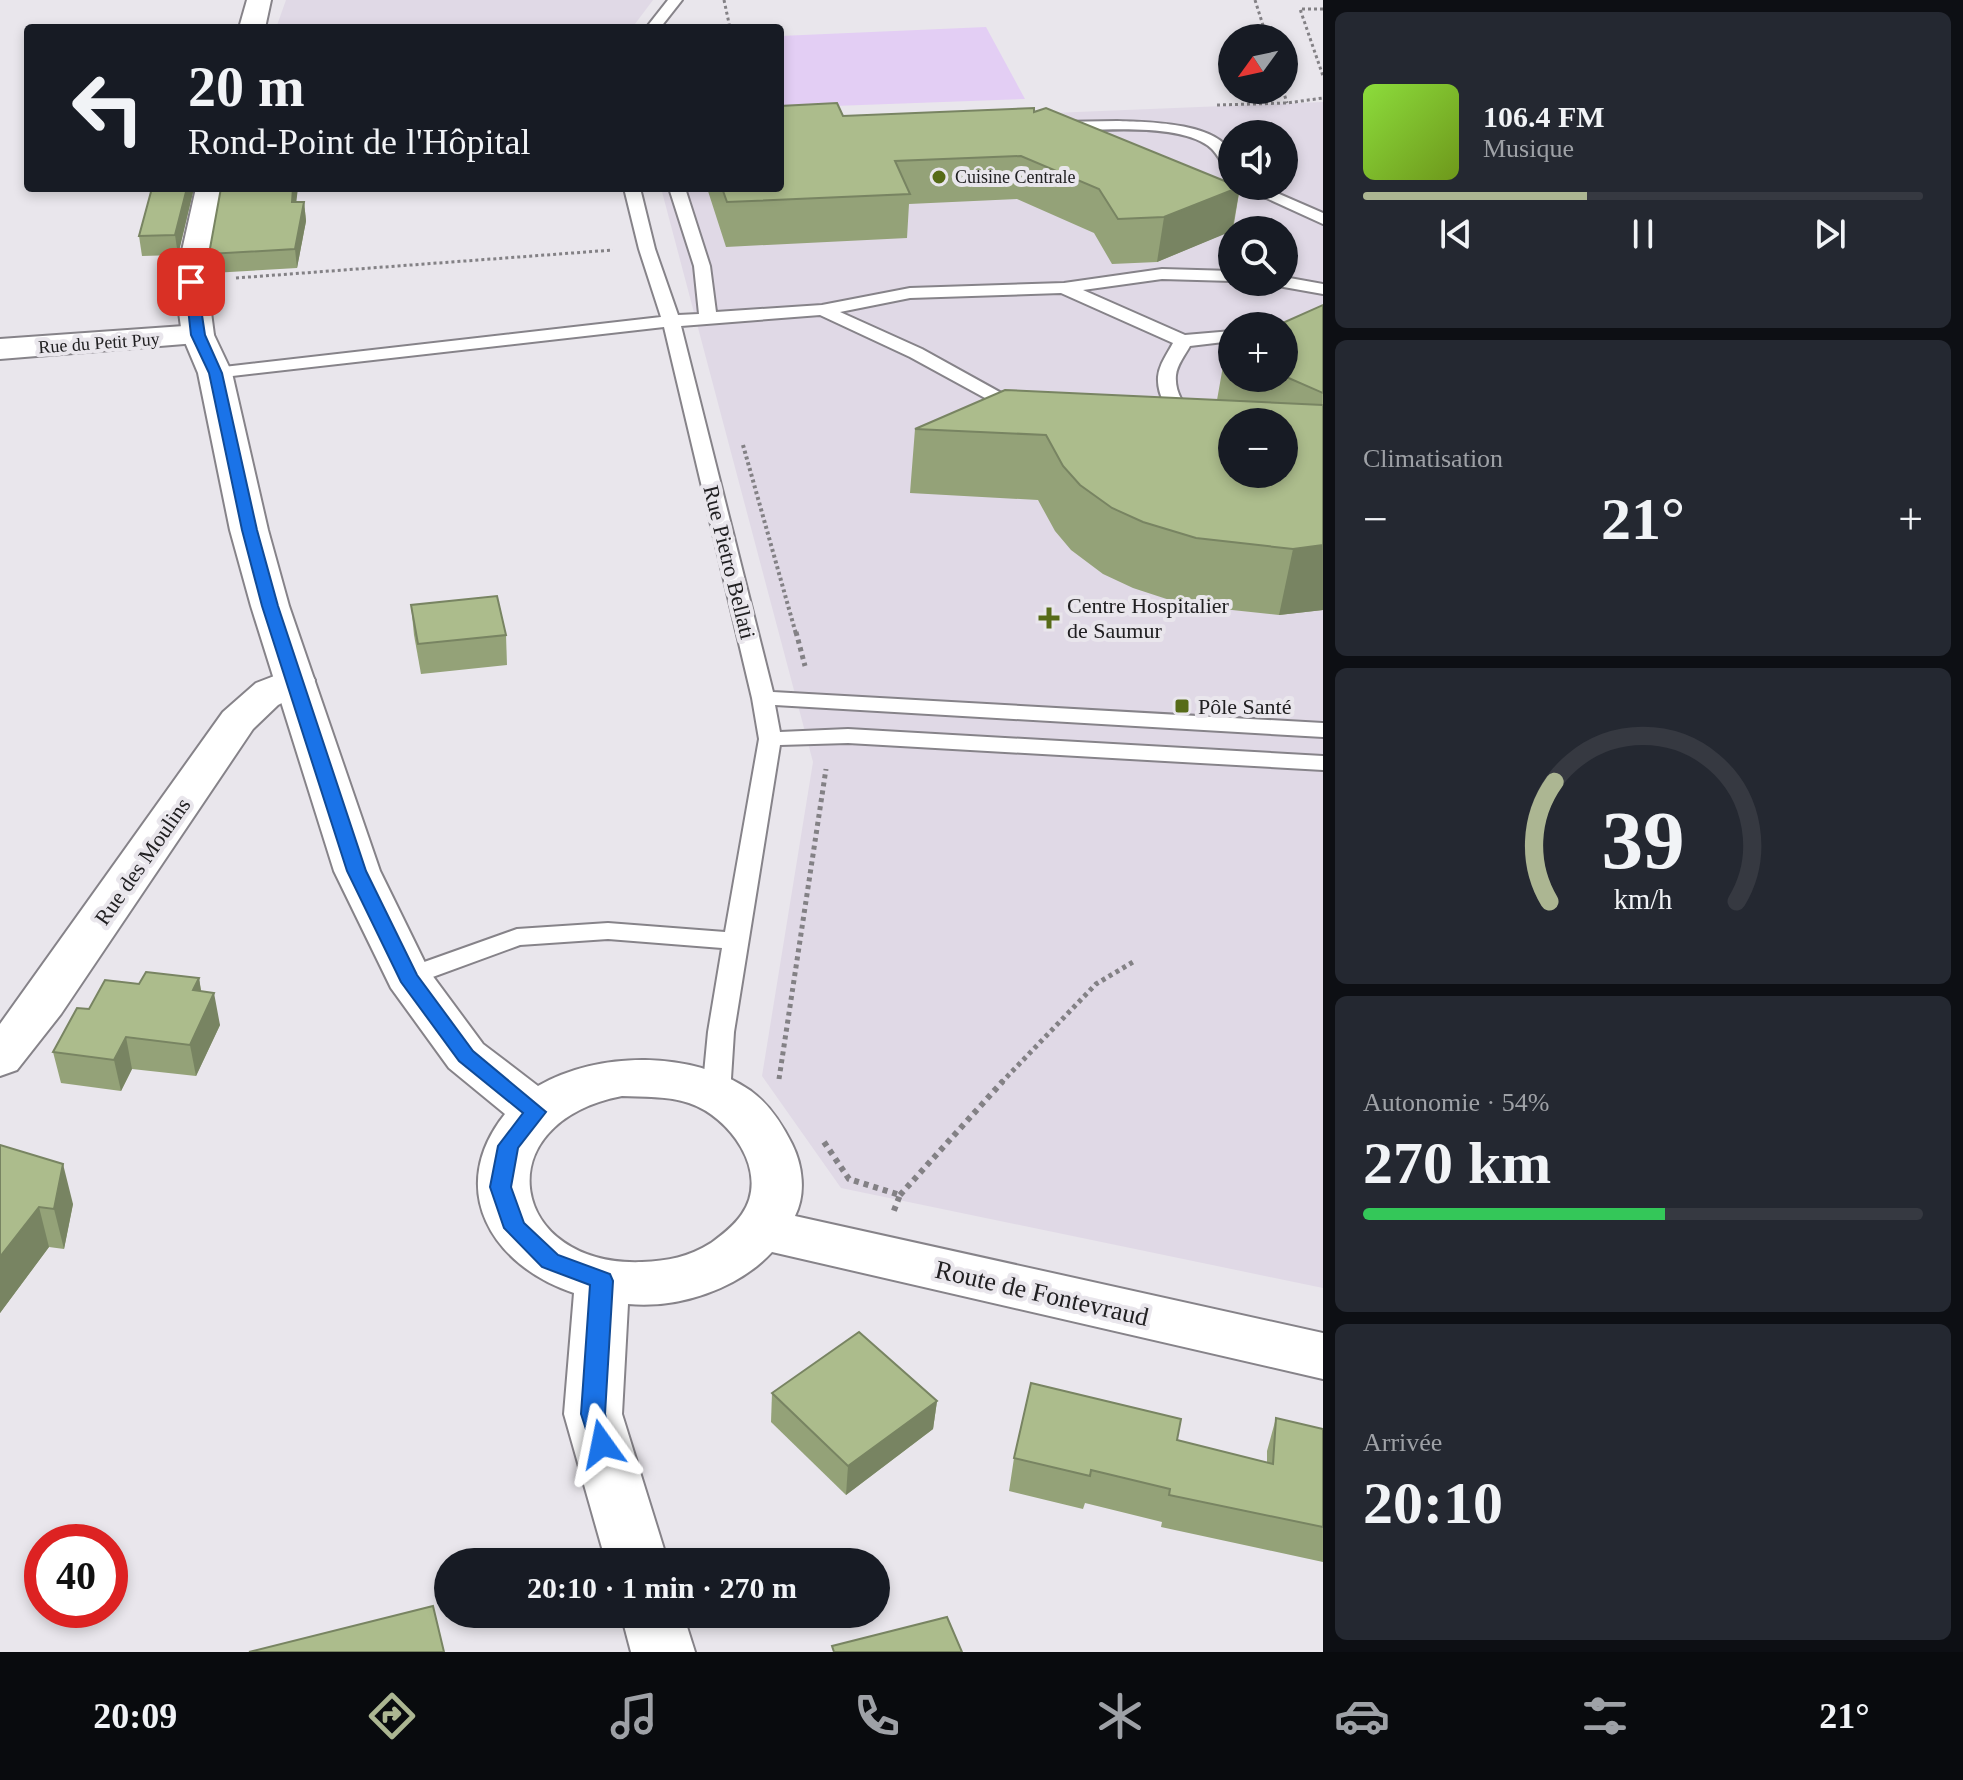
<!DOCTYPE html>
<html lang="fr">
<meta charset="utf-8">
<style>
body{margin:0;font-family:"Times New Roman",serif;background:#242831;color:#f1f3f6;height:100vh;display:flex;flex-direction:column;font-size:30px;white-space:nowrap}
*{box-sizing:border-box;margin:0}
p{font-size:26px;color:#9ea1a6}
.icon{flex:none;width:44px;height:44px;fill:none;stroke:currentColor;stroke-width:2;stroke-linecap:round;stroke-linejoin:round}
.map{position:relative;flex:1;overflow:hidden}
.drawer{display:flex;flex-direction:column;gap:12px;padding:12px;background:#0d0f14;width:640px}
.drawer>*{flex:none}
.top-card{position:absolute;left:24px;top:24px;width:760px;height:168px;border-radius:8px;box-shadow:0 4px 12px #0003;background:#171b24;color:#f1f3f6;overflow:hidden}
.needle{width:52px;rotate:237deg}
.tools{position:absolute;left:1218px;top:24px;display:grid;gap:16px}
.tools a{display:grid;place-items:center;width:80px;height:80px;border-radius:50%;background:#171b24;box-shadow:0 4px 12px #0003;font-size:40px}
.speed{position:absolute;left:24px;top:1524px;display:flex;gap:16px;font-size:40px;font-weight:700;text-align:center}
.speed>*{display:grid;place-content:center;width:104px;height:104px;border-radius:50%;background:#171b24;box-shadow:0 4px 12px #0003;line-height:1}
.speed .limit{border:12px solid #d22;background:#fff;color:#111}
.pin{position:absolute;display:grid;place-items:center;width:68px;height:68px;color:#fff;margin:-34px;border-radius:16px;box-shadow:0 4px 12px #0006}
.me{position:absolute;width:88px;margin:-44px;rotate:348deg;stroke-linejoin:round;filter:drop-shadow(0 0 6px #0008)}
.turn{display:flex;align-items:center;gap:28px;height:168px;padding:0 32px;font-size:36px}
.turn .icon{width:104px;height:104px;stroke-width:2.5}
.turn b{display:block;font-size:56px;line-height:68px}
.big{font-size:60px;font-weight:600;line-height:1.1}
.drawer .tile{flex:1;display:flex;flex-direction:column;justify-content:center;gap:12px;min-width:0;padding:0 28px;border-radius:12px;background:#242831}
.drawer .dial{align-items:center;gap:0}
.dial svg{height:208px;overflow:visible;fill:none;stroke:#363941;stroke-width:7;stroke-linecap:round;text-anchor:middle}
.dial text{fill:#f1f3f6;stroke:none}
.song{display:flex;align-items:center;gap:24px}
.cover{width:96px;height:96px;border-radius:12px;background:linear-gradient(135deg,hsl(90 70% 55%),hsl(80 70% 35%))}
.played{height:8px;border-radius:4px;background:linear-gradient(90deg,#acb692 40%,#363941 40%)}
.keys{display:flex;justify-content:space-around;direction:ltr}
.heat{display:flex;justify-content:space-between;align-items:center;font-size:44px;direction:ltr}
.charge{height:12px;border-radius:6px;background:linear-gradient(90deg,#34c759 54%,#363941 0)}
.trip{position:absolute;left:434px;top:1548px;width:456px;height:80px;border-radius:40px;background:#171b24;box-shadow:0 4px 12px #0003;font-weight:600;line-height:80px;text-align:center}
.tab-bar{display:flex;height:128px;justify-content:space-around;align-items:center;background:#090b0e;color:#9ea1a6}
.tab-bar .icon{width:56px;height:56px}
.tab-bar .selected{color:#acb692}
.tab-bar b{font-size:36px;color:#f1f3f6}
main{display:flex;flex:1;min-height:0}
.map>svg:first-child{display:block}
.built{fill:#e0d9e6;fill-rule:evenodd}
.green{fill:#e3cef4}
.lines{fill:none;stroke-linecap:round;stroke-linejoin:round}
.service-casing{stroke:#868389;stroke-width:4}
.minor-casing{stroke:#868389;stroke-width:4}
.tertiary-casing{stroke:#868389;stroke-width:4}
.path-far3{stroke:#838185;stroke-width:3;stroke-dasharray:3 3;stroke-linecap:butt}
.path-far2{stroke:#838185;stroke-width:4;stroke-dasharray:3 3;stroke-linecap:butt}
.path-far1{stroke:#838185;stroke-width:5;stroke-dasharray:4 4;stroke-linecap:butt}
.path{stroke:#838185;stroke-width:6;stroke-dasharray:5 5;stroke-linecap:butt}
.service{fill:#fff;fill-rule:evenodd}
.minor{fill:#fff;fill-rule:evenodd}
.tertiary{fill:#fff;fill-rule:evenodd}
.wall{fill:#94a278}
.shaded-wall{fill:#788462}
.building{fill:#acbc8c;stroke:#788462;stroke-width:2;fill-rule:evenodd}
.route{fill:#1a73e8;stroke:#114b97;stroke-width:2}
.poi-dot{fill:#576b18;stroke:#e9e6ec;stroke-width:3}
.labels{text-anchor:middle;stroke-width:8;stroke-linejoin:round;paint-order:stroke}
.far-poi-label{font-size:18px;fill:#212022;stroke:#e9e6ec;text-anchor:start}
.far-street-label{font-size:18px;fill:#212022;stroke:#e9e6ec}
.street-label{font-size:22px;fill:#212022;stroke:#e9e6ec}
.poi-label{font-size:22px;fill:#212022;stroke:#e9e6ec;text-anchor:start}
.near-street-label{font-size:26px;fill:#212022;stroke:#e9e6ec}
</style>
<main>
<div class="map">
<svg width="1323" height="1652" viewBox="0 0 1323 1652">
<rect width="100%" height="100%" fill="#e9e6ec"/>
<g class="built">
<path d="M 286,0 L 653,0 L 632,28 L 276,28 Z"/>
<path d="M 1323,102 L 1323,1288 L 841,1188 L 762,1076 L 813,762 L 661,188 L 780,188 L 780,124 ZM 1232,134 L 1284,134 L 1284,186 L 1232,186 ZM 1232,230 L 1284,230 L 1284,282 L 1232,282 ZM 1232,326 L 1284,326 L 1284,378 L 1232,378 ZM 1232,422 L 1284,422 L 1284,474 L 1232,474 Z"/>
</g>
<path class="green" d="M 986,27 L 1025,99 L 780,108 L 780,36 Z"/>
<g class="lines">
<defs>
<g id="service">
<path d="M 668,0 L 682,0 L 660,28 L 646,28 Z"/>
<path d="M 1117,121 C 1146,122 1216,122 1231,153 C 1233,158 1232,165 1232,172 L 1227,170 C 1222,164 1218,155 1212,149 C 1184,122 1095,130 1057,132 L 1049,127 L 1057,122 Z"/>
<path d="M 1240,186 L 1261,186 L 1323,213 L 1323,224 Z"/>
<path d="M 624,188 L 640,188 L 655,249 L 678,315 L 699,314 L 694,266 L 669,188 L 685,188 L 710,266 L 716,312 L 822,305 L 910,288 L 1064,283 L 1162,269 L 1232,271 L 1232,281 L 1162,279 L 1083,290 L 1185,335 L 1232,331 L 1232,341 L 1190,346 C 1185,355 1177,365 1176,375 C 1173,406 1208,430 1232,442 L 1232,455 C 1201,447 1156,413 1158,377 C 1159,365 1167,354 1173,343 L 1061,293 L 910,298 L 840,312 L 922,349 L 1025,406 L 1027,410 L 1025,414 L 1018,416 L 910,357 L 820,315 L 681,326 L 773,692 L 1323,723 L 1323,737 L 775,705 L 780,732 L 848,729 L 1323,756 L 1323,770 L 848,743 L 780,745 L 734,1032 L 730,1094 L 726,1101 L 716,1104 L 706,1101 L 702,1094 L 708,1032 L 722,948 L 608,939 L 520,945 L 408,986 L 399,983 L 395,977 L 399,971 L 517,929 L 608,923 L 725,932 L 759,739 L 752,698 L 664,327 L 215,378 L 206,373 L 215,368 L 661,317 L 639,249 Z"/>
<path d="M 1284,277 L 1323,284 L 1323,294 L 1278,286 L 1275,282 L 1284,282 Z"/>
</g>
<g id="minor">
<path d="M 198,325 L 209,328 L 214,335 L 209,342 L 0,359 L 0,339 Z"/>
<path d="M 295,668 L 309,671 L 315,680 L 309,689 L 278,705 L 253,729 L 61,1014 L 17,1070 L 0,1076 L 0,1024 L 223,712 L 256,683 Z"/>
</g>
<g id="tertiary">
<path d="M 247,0 L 271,0 L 265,28 L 239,28 Z"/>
<path d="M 196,188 L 224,188 L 207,282 L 214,335 L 232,373 L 268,530 L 289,606 L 380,871 L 429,971 L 483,1044 L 538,1086 C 599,1051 692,1050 751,1091 C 770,1105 782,1124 792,1144 C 803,1166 806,1194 795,1216 L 1323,1333 L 1323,1379 L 772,1252 C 738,1289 678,1309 628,1304 L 622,1414 L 668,1562 L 606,1562 L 564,1414 L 574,1293 C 492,1266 445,1189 505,1114 L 449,1068 L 391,988 L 334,871 L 251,606 L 230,530 L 198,373 L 182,335 L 175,282 ZM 622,1096 C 643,1097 668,1096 689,1103 C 729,1116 771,1172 742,1214 C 734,1226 722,1235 711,1243 C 689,1257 667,1261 642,1262 C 510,1267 483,1123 622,1096 Z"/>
<path d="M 621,1614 L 683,1614 L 695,1652 L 631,1652 Z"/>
</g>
</defs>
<use href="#service" class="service-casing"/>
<use href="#minor" class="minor-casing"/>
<use href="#tertiary" class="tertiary-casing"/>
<g class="path-far3">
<path d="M 724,0 L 730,28"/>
<path d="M 1255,0 L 1267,38"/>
<path d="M 1323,9 L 1300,9 L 1323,76"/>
<path d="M 1283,90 L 1287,103"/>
<path d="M 1217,105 L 1287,103 L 1323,98"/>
<path d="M 236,278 L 613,250"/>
</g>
<path class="path-far2" d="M 743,445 L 796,634"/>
<g class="path-far1">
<path d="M 796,632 L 805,666"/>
<path d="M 779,1079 L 826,769"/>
<path d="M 1001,1083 L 1096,984 L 1133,962"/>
</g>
<g class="path">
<path d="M 824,1142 L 849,1179 L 900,1195 L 893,1213"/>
<path d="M 900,1195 L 1003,1081"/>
</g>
<use href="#service" class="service"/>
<use href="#minor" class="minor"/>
<use href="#tertiary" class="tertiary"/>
</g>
<g class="wall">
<path d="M 1034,112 L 1240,187 L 1233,230 L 1157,262 L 1112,264 L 1094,233 L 1017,199 L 909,204 L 907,238 L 726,247 L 707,188 L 780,188 L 843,116 Z"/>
<path d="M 152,188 L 194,188 L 178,255 L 142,256 L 139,236 Z"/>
<path d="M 296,202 L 304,202 L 306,221 L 297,268 L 212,273 L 209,254 Z"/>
<path d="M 1323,305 L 1323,610 L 1279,615 L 1185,605 L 1133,588 L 1103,574 L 1071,550 L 1055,531 L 1038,500 L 910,493 L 915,429 L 1217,400 L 1226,349 L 1232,346 L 1232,378 L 1284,378 L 1284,326 Z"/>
<path d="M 411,605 L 506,635 L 507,665 L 421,674 L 414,635 Z"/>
<path d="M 199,978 L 201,992 L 220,1025 L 196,1076 L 132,1069 L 121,1091 L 61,1083 L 53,1052 L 89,1009 L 139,984 Z"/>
<path d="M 0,1145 L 73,1204 L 64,1249 L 49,1247 L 0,1313 Z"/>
<path d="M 772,1393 L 937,1401 L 933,1429 L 846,1495 L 771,1422 Z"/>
<path d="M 1276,1418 L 1323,1429 L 1323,1562 L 1161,1527 L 1162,1522 L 1085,1503 L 1083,1509 L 1009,1491 L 1014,1458 L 1177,1440 L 1267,1463 L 1267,1451 Z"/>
</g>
<g class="shaded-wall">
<path d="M 1240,187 L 1232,231 L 1157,262 L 1164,217 Z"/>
<path d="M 187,188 L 194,188 L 178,255 L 175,235 Z"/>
<path d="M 293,188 L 298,188 L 294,221 L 292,202 Z"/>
<path d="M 304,202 L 306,221 L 297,268 L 295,249 Z"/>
<path d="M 1323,545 L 1323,610 L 1279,615 L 1293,549 Z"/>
<path d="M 199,978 L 204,1009 L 193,990 Z"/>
<path d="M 214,993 L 220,1025 L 196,1076 L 190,1045 Z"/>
<path d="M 126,1037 L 132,1069 L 121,1091 L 114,1060 Z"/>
<path d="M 63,1164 L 73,1204 L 64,1249 L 54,1209 Z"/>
<path d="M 39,1207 L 49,1247 L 0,1313 L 0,1257 Z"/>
<path d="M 937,1401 L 933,1429 L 846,1495 L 848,1466 Z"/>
</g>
<g class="building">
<path d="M 837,103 L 843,116 L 1034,108 L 1034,112 L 1046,108 L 1232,184 L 1232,186 L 1240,187 L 1164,217 L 1118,219 L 1099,189 L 1021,156 L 895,161 L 910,194 L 727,202 L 722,188 L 780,188 L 780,106 Z"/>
<path d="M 152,188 L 187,188 L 175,235 L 139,236 Z"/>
<path d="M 221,188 L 293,188 L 292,202 L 304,202 L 295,249 L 209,254 Z"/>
<path d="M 1323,305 L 1323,393 L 1284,376 L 1284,326 L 1276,326 Z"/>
<path d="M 1005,390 L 1323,405 L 1323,545 L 1293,549 L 1196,538 L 1143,522 L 1112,508 L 1080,485 L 1063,466 L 1046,435 L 915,429 ZM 1232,422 L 1284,422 L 1284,474 L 1232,474 Z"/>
<path d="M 497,596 L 506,635 L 418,644 L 411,605 Z"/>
<path d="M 146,972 L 199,978 L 193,990 L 214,993 L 190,1045 L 126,1037 L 114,1060 L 53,1052 L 77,1008 L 89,1009 L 105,980 L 139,984 Z"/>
<path d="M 0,1145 L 63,1164 L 54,1209 L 39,1207 L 0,1257 Z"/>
<path d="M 859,1332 L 937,1401 L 848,1466 L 772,1393 Z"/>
<path d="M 1031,1383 L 1181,1419 L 1177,1440 L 1273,1464 L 1276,1418 L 1323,1429 L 1323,1527 L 1169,1495 L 1170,1489 L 1091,1470 L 1090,1476 L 1014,1458 Z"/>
<path d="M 433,1606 L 444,1652 L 249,1652 Z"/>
<path d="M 947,1617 L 962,1652 L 834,1652 L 832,1646 Z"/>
</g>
<path class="route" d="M 191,278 L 197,282 L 205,335 L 222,373 L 257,530 L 278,606 L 366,871 L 417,975 L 473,1051 L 546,1112 L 518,1148 L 511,1187 L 524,1223 L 558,1255 L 610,1274 L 613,1281 L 605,1414 L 614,1444 L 611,1451 L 602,1454 L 593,1451 L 581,1414 L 590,1285 L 542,1267 L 504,1228 L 490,1187 L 498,1146 L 523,1113 L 459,1061 L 401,982 L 347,871 L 262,606 L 242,530 L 209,373 L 191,335 L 185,282 Z"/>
<g class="poi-dot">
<circle cx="939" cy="177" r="8"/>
<path d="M1045 606h8v8h8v8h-8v8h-8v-8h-8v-8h8z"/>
<rect x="1174" y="698" width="16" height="16" rx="4"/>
</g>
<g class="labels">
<g class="far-poi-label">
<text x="955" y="183">Cuisine Centrale</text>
</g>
<g class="far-street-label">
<text transform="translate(99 343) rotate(-4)" y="6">Rue du Petit Puy</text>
</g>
<g class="street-label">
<text transform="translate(730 562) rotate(76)" y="8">Rue Pietro Bellati</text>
<text transform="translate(142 861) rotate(-55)" y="8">Rue des Moulins</text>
</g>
<g class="poi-label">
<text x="1067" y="613">Centre Hospitalier<tspan x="1067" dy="25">de Saumur</tspan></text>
<text x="1198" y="714">Pôle Santé</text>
</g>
<g class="near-street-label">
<text transform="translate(1042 1293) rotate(13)" y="9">Route de Fontevraud</text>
</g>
</g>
</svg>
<div class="tools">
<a><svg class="needle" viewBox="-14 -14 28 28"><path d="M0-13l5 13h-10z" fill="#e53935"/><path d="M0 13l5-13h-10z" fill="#9ea1a6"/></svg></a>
<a><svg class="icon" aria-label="sound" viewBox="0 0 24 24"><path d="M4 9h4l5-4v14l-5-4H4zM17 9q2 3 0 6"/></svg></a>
<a><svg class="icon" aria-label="search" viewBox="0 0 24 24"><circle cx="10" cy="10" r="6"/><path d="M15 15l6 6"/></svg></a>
<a>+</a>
<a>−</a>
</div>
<div class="speed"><div class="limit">40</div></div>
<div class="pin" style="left:191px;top:282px;background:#d93025"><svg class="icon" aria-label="arrive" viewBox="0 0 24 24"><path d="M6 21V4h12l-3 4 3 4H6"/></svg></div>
<svg class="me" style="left:602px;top:1444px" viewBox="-20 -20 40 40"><path d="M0-17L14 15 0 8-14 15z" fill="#1a73e8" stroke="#fff" stroke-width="4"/></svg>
<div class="trip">20:10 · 1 min · 270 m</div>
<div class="top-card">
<div class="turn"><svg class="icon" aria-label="left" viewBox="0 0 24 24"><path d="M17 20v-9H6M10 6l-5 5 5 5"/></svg><div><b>20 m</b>Rond-Point de l'Hôpital</div></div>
</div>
</div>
<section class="drawer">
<div class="tile">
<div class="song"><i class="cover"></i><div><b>106.4 FM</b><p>Musique</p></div></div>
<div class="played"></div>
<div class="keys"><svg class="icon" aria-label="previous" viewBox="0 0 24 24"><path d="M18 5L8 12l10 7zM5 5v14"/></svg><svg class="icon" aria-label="pause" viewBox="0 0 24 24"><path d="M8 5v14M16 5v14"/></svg><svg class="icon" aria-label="next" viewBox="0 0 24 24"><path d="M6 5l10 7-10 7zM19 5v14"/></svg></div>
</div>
<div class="tile"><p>Climatisation</p>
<div class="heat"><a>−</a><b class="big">21°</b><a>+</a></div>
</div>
<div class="tile dial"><svg viewBox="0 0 100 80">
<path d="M14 69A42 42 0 1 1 86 69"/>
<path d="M14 69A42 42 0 0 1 16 23" stroke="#acb692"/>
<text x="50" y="56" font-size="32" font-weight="700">39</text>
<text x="50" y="72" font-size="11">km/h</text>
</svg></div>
<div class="tile"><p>Autonomie · 54%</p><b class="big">270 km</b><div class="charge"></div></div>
<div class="tile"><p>Arrivée</p><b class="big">20:10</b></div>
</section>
</main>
<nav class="tab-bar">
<b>20:09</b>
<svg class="icon selected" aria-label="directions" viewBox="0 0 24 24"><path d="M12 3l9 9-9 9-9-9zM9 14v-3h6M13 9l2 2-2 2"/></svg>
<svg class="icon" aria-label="music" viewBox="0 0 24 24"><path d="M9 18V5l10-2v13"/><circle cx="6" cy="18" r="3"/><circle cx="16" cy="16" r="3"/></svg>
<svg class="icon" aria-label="phone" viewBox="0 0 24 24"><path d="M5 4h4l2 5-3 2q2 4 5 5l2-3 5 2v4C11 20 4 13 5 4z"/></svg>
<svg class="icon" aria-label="climate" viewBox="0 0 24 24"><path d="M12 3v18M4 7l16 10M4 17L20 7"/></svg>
<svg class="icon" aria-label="car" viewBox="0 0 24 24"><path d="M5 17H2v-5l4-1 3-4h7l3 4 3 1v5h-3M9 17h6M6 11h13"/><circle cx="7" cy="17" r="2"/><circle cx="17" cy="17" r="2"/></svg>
<svg class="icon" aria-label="filters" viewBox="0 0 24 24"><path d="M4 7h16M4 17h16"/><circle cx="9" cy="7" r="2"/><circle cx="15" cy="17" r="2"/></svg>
<b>21°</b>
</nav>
